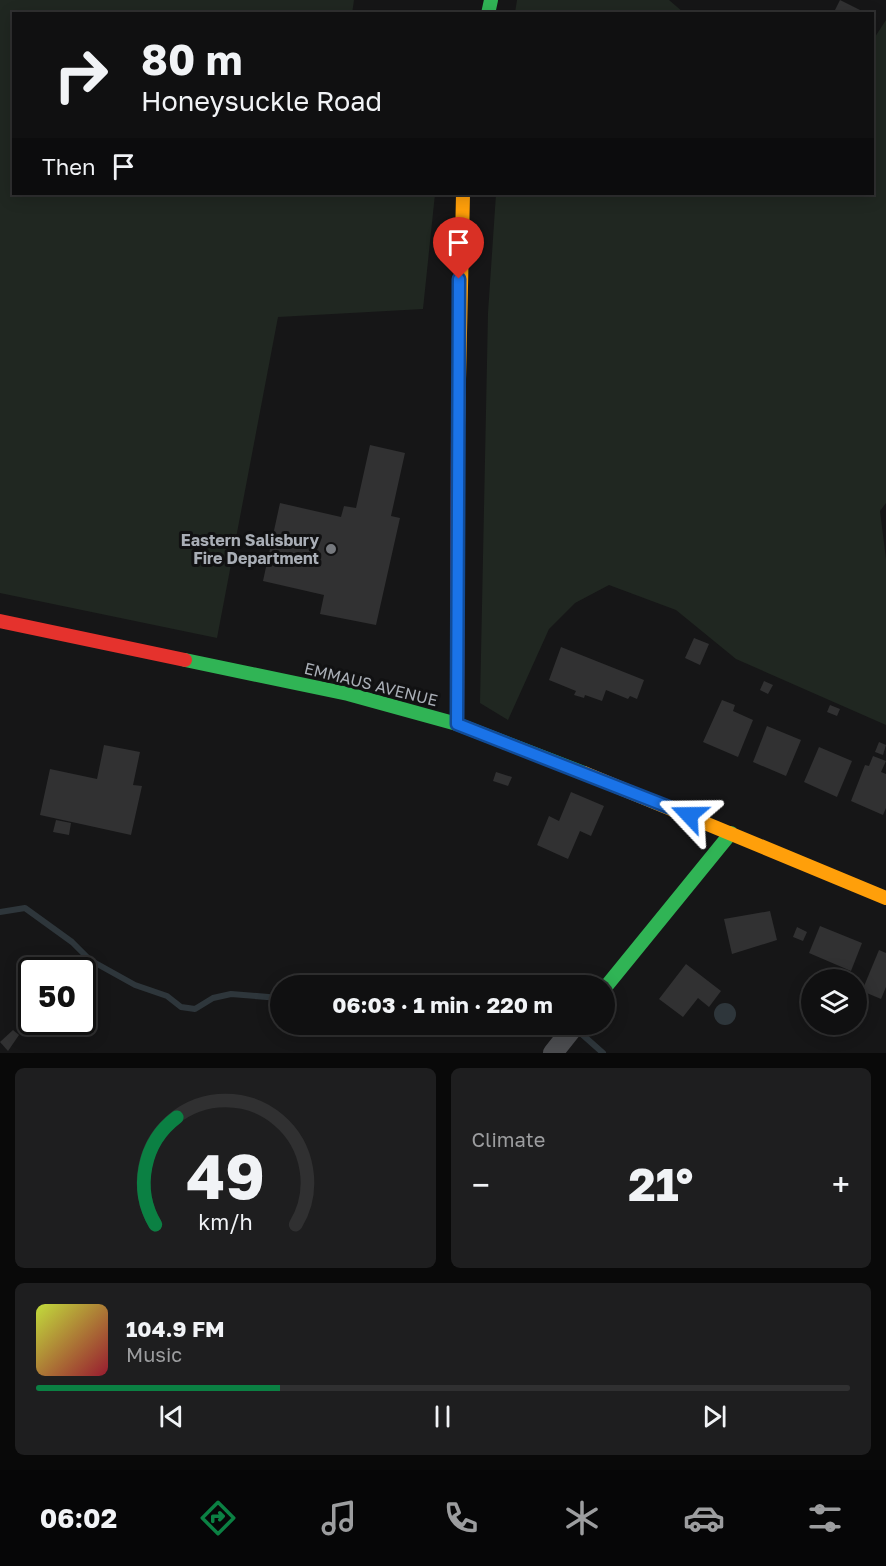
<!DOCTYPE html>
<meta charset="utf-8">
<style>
body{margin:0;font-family:"Golos Text",sans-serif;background:#1e1e1f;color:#f1f3f6;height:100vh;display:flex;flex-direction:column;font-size:22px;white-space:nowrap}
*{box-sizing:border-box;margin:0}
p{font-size:20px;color:#9c9d9f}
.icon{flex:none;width:33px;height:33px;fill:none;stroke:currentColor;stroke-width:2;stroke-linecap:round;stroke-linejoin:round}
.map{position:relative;height:1053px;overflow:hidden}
.details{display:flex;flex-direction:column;gap:15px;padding:15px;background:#090909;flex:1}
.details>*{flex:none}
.hud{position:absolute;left:12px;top:12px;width:862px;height:183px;border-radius:0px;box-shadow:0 3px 15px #0003,0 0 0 2px #303031;background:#101011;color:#f1f3f6;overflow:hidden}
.fabs{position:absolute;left:801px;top:969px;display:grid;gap:12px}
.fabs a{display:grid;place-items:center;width:66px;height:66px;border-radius:50%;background:#101011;box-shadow:0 3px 15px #0003,0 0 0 2px #303031;font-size:30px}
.speed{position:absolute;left:18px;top:957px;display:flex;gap:12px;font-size:30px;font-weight:700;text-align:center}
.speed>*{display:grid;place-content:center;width:78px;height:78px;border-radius:50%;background:#101011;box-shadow:0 3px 15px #0003,0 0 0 2px #303031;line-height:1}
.speed .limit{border:3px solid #111;border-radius:9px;background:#fff;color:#111}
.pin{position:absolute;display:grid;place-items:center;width:51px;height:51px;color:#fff;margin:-62px -26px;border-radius:50% 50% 50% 0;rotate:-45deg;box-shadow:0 0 6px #0007}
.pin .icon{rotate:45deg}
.me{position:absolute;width:66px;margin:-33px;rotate:293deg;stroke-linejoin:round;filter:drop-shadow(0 0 4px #0008)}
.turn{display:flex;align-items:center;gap:21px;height:126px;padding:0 30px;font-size:27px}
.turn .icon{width:78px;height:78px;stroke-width:2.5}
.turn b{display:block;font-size:42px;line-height:51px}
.then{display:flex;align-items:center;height:57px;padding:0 30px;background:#0003;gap:12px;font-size:22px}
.big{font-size:45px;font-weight:700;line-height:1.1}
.details .card{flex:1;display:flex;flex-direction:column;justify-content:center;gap:9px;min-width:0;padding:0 21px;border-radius:9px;background:#1e1e1f}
.details .dial{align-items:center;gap:0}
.dial svg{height:156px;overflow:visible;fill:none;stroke:#303031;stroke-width:7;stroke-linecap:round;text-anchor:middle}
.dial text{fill:#f1f3f6;stroke:none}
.song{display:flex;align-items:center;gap:18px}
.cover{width:72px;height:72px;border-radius:9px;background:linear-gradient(135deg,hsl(70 70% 55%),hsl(350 70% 35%))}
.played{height:6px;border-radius:3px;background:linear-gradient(90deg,#0b8043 30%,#303031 30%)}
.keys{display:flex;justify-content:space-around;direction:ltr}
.heat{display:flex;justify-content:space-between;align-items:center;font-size:33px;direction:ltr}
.details .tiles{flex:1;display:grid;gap:15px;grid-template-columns:1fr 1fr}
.card:last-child{grid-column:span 2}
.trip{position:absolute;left:270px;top:975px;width:345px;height:60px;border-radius:30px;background:#101011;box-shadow:0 3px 15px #0003,0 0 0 2px #303031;font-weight:700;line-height:60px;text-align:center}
.dock{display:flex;height:96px;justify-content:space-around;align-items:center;background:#060607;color:#9c9d9f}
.dock .icon{width:42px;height:42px}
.dock .active{color:#0b8043}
.dock b{font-size:27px;color:#f1f3f6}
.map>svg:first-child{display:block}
.green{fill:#202721}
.water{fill:#2e363b}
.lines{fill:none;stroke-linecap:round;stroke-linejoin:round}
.stream{stroke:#2e363b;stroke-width:6}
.building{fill:#313132}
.street{stroke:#4b4c4f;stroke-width:20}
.fast{stroke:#30b455;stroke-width:14}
.slow{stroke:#ff9f0a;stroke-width:14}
.jam{stroke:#e5322d;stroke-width:14}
.route-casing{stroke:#114b97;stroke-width:15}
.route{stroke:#1a73e8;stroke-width:10}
.poi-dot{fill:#76797e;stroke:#111112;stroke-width:2}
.labels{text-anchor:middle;stroke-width:6;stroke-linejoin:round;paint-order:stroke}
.poi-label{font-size:16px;font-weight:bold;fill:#a9aeb6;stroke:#111112;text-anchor:end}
.street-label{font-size:16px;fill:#a9aeb6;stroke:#111112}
</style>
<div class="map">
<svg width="886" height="1053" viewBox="0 0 886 1053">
<rect width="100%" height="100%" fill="#161617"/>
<g class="green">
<path d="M 0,0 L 354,0 L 352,14 L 14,14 L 14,194 L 435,194 L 423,309 L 278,317 L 217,638 L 0,593 Z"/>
<path d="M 517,0 L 669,0 L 684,13 L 515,13 Z"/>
<path d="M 886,20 L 886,503 L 880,511 L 886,559 L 886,725 L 736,659 L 676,610 L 609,585 L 575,603 L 549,629 L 508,720 L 480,703 L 488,313 L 496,194 L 873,194 L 873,40 Z"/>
</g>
<circle class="water" cx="725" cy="1014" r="11"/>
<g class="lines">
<g class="stream">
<path d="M 0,912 L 25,908 L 72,942 L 90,960 L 135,985 L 167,996 L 181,1007 L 195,1009 L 213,998 L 231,994 L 280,998"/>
<path d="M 324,1024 L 335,1029 L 344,1024"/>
<path d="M 576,1029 L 603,1053"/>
</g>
</g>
<g class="building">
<path d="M 840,0 L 862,11 L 860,14 L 842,14 L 835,10 Z"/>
<path d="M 370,445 L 405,453 L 391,516 L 400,518 L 376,625 L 320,614 L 324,595 L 263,581 L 280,503 L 341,517 L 344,506 L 356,508 Z"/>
<path d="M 694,638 L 709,644 L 700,665 L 685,658 Z"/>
<path d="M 561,647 L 644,680 L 637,699 L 630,696 L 628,699 L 606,690 L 602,701 L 585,695 L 584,698 L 574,695 L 576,691 L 549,680 Z"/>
<path d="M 764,681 L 773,685 L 768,694 L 760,690 Z"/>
<path d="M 722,700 L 735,705 L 733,711 L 753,720 L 738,757 L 703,742 Z"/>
<path d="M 830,705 L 840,709 L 837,716 L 827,712 Z"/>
<path d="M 767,726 L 801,740 L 786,776 L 753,762 Z"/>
<path d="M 879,742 L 886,745 L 883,755 L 875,752 Z"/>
<path d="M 104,745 L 140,752 L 133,785 L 142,786 L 131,835 L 40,815 L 50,769 L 97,779 Z"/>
<path d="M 819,747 L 852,761 L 837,797 L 804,782 Z"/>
<path d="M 873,756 L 886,761 L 881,772 L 886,774 L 886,808 L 883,815 L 851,801 L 865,765 L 869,766 Z"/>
<path d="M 496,772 L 512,777 L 508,786 L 493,781 Z"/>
<path d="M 571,792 L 604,806 L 591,836 L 580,831 L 568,859 L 537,845 L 549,816 L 559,821 Z"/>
<path d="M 56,820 L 71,823 L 69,835 L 53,832 Z"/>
<path d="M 770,911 L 777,940 L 732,954 L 724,919 Z"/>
<path d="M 820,926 L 862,943 L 851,971 L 809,953 Z"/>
<path d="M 797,927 L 807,932 L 803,941 L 793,937 Z"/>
<path d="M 879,950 L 886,953 L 886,987 L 881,999 L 862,991 Z"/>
<path d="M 686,964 L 721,991 L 709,1007 L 698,998 L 683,1017 L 659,999 Z"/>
<path d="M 13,1030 L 19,1035 L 8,1051 L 0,1042 Z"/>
</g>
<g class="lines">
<path class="street" d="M 553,1053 L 576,1024"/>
<g class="fast">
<path d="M 488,14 L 491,0"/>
<path d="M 185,660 L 348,694 L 457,724 L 584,773"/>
<path d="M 604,989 L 731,833"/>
</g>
<g class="slow">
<path d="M 458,426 L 463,194"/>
<path d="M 584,773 L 886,898"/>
</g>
<g class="jam">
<path d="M 0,621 L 185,660"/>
<path d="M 457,724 L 458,426"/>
</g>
</g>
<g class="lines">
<defs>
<path id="route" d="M 459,279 L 457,724 L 689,815"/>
</defs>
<use href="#route" class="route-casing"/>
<use href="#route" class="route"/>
</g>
<circle class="poi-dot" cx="331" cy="549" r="6"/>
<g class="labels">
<g class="poi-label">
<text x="319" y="546">Eastern Salisbury<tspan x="319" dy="18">Fire Department</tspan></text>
</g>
<g class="street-label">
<text transform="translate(371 684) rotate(14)" y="6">EMMAUS AVENUE</text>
</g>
</g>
</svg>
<div class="fabs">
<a><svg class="icon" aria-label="layers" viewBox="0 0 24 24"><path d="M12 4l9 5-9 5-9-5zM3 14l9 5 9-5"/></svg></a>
</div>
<div class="speed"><div class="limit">50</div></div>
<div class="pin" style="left:459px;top:279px;background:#d93025"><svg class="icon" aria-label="arrive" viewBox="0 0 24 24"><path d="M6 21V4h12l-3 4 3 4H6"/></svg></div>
<svg class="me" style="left:689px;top:815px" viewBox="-20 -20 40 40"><path d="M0-17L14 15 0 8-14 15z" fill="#1a73e8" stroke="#fff" stroke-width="4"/></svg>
<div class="trip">06:03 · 1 min · 220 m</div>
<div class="hud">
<div class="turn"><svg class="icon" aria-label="right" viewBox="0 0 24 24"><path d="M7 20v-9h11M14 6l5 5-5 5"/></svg><div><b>80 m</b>Honeysuckle Road</div></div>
<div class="then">Then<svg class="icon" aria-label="arrive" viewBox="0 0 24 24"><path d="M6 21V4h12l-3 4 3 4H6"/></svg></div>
</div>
</div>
<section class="details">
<div class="tiles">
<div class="card dial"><svg viewBox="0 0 100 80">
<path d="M14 69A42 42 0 1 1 86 69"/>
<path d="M14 69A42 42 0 0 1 25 14" stroke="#0b8043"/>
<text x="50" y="56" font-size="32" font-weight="700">49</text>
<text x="50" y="72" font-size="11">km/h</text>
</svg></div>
<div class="card"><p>Climate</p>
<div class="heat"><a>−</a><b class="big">21°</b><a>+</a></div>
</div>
<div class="card">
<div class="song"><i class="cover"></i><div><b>104.9 FM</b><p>Music</p></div></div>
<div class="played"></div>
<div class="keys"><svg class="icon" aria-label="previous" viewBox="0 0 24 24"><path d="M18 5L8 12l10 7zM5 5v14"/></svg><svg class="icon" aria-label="pause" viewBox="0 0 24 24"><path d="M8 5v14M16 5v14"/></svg><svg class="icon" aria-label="next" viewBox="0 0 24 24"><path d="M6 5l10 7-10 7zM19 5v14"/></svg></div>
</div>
</div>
</section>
<nav class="dock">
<b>06:02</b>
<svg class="icon active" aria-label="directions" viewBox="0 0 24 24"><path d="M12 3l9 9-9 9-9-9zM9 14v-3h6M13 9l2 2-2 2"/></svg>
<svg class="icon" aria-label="music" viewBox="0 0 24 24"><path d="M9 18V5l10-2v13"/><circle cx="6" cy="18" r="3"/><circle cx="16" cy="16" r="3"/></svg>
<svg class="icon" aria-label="phone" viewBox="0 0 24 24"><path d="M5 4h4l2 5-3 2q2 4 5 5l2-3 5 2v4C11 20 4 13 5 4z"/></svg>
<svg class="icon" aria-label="climate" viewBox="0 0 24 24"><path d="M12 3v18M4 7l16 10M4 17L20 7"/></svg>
<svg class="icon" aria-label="car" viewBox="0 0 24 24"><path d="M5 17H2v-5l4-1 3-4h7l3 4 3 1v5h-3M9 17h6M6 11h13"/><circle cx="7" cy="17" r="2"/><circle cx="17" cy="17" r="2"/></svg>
<svg class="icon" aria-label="filters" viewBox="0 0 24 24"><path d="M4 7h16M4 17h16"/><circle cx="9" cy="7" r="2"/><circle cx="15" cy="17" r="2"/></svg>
</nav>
